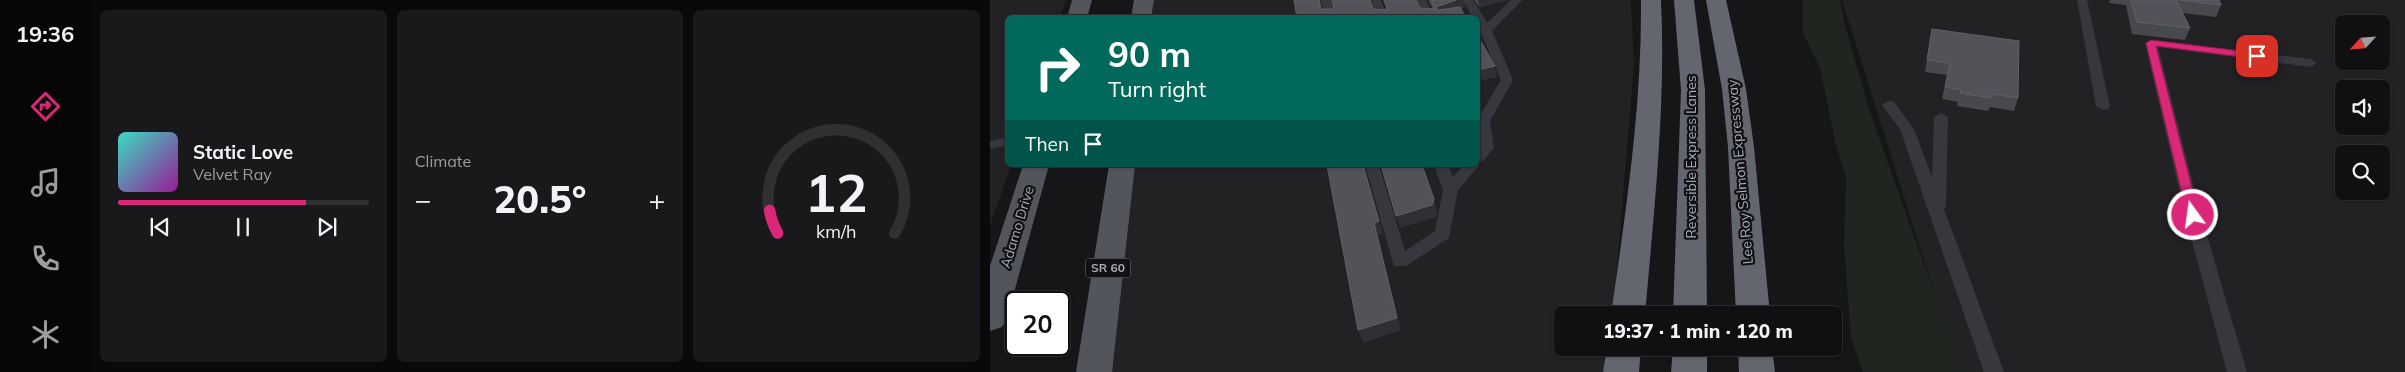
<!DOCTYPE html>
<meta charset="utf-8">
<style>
body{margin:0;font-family:Mulish,sans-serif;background:#19191b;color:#f1f3f6;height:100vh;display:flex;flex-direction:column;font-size:19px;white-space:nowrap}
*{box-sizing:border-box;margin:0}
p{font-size:16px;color:#9c9d9f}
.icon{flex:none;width:28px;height:28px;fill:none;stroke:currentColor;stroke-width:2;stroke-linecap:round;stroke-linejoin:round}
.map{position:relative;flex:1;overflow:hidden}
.side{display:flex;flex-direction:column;gap:10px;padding:10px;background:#09090a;width:900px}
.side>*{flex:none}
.top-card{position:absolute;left:15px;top:15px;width:475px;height:152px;border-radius:8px;box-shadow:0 1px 4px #0004,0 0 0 1px #303032;background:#00695c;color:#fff;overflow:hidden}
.needle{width:32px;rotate:244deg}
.controls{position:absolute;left:1345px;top:15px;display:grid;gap:10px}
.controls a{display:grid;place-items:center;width:55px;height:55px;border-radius:8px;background:#101012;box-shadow:0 1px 4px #0004,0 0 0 1px #303032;font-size:25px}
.speed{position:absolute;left:15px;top:291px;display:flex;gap:10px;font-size:25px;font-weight:700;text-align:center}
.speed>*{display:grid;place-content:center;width:65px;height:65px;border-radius:50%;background:#101012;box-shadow:0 1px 4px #0004,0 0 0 1px #303032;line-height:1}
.speed .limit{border:2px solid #111;border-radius:8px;background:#fff;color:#111}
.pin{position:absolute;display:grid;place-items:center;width:42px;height:42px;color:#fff;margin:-21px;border-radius:10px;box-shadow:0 2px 8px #0006}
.me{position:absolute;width:55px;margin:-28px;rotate:346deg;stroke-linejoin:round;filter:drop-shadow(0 0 4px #0008)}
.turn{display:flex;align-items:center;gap:18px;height:105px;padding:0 20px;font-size:22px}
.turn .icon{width:65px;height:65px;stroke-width:2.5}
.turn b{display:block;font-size:35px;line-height:42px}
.then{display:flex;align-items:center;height:48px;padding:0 20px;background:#0003;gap:10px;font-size:19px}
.big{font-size:38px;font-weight:800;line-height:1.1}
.side .card{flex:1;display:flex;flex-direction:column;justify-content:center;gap:8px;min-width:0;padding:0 18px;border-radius:8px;background:#19191b}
.side .dial{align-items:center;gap:0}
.dial svg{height:130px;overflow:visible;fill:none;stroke:#303032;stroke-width:7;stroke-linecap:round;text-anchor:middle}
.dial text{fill:#f1f3f6;stroke:none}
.song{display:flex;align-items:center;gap:15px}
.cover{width:60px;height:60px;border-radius:8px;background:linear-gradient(135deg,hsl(170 70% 55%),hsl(300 70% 35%))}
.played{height:5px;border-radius:2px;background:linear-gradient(90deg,#db2777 75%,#303032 75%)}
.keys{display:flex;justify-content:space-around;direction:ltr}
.heat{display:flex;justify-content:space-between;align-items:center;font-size:28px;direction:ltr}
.side .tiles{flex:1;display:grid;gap:10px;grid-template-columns:repeat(3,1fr)}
.trip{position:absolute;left:564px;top:306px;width:288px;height:50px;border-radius:8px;background:#101012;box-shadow:0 1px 4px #0004,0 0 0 1px #303032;font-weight:800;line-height:50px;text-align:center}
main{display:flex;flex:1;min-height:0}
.menu{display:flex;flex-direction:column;width:90px;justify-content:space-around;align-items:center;background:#060607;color:#9c9d9f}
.menu .icon{width:35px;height:35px}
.menu .current{color:#db2777}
.menu b{font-size:22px;color:#f1f3f6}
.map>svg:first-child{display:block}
.built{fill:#222225;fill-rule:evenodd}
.green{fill:#1e261f}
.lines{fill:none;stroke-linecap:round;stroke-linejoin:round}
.service{fill:#37383d;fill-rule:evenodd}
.primary{fill:#53555c;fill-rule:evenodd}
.motorway{fill:#63666e;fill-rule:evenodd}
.wall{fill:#47494d}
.shaded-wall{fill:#2f3033}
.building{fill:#525359;stroke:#5f6168}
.route{fill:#db2777;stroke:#8e194d}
.labels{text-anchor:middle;stroke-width:4.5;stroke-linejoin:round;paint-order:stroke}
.shield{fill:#111113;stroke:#7b7e86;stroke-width:1}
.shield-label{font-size:12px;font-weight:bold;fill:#a8adb8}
.street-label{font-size:14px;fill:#a8adb8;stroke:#111113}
</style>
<main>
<nav class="menu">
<b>19:36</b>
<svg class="icon current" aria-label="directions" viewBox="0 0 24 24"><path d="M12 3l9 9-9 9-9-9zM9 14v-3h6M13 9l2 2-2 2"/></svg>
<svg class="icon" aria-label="music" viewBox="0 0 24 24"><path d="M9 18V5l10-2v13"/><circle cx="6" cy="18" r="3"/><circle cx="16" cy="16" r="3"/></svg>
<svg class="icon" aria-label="phone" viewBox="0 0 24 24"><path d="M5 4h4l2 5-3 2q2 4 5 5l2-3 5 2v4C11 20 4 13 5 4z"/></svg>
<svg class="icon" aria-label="climate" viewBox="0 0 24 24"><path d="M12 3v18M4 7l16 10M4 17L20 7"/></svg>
</nav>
<section class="side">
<div class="tiles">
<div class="card">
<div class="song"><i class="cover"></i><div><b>Static Love</b><p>Velvet Ray</p></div></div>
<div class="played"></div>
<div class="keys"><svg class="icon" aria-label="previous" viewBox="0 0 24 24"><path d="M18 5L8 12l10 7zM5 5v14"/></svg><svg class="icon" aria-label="pause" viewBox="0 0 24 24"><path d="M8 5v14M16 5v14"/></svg><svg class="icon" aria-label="next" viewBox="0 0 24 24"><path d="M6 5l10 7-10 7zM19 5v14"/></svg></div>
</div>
<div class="card"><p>Climate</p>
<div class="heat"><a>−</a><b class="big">20.5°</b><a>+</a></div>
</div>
<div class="card dial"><svg viewBox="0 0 100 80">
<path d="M14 69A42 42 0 1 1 86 69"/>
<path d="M14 69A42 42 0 0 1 9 55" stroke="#db2777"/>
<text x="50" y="56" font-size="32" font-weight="700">12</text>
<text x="50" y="72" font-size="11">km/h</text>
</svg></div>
</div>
</section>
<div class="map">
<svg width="1415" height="372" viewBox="0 0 1415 372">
<rect width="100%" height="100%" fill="#161618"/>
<g class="built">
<path d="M 0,0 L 76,0 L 70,17 L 18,18 L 18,165 L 21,165 L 0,226 Z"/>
<path d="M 153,0 L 641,0 L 644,65 L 623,315 L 572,315 L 572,348 L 620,348 L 618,372 L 104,372 L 130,165 L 488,165 L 488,18 L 150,17 Z"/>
<path d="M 852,0 L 1415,0 L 1415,372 L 969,372 ZM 1354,24 L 1391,24 L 1391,61 L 1354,61 ZM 1354,89 L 1391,89 L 1391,126 L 1354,126 ZM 1354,154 L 1391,154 L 1391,191 L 1354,191 Z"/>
</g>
<path class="green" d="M 813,0 L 850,0 L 854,22 L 879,109 L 972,372 L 873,372 L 861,337 L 854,246 L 856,176 L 846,145 L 830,68 L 813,33 Z"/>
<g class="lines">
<g class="service">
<path d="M 331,0 L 341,0 L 346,18 L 335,18 Z"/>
<path d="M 381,0 L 391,0 L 398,18 L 387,18 Z"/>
<path d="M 426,0 L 436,0 L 445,18 L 434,18 Z"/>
<path d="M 473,0 L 483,0 L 497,23 L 521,0 L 532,0 L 502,31 L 523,80 L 500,121 L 504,148 L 493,161 L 488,162 L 488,150 L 490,147 L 488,119 L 511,80 L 488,26 L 488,18 L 483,18 Z"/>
<path d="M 1087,0 L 1097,0 L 1120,106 L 1118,109 L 1113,110 L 1106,106 Z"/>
<path d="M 1161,40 L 1321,59 L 1327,63 L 1321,67 L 1168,47 L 1211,215 L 1257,372 L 1237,372 L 1195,215 L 1155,43 Z"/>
<path d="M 899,101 L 904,102 L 924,129 L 942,177 L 944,117 L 951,113 L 958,117 L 956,206 L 954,209 L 1014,372 L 994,372 L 910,129 L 892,105 Z"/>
<path d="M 18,137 L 18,145 L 0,149 L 0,141 Z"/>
<path d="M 488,162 L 489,165 L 487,168 L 468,190 L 459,238 L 416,266 L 404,266 L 375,165 L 389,165 L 415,251 L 445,231 L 453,190 L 444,165 L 458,165 L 463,177 L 474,165 L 488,165 Z"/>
</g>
<g class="primary">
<path d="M 82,0 L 102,0 L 97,18 L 77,18 Z"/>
<path d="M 144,0 L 164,0 L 161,18 L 141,18 Z"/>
<path d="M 33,165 L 59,165 L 17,318 L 12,327 L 0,331 L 0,266 Z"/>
<path d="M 119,165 L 145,165 L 122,372 L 86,372 Z"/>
</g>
<g class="motorway">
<path d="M 651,0 L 671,0 C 676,106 664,210 655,315 L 621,315 C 636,210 652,106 651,0 Z"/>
<path d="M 684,0 L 704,0 L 715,90 L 717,315 L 683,315 L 691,90 Z"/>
<path d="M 716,0 L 736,0 L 756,89 L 764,147 L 780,315 L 746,315 L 738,147 L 732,89 Z"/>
<path d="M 617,348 L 651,348 L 649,372 L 613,372 Z"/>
<path d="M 683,348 L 717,348 L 717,372 L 681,372 Z"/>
<path d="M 748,348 L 782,348 L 785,372 L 749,372 Z"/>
</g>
</g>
<g class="wall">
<path d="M 304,0 L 330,0 L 332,9 L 395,10 L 396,8 L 393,0 L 426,0 L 430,8 L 443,9 L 438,0 L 474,0 L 475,8 L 307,18 Z"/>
<path d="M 484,0 L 518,0 L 489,7 Z"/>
<path d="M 1120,0 L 1229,0 L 1231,5 L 1226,17 L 1193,13 L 1200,28 L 1195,40 L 1142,34 L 1136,5 L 1119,3 Z"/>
<path d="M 942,29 L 1028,98 L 1024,111 L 1000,107 L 998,111 L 967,106 L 968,102 L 952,99 L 957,75 L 935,72 Z"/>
</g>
<g class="shaded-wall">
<path d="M 466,0 L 474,0 L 475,8 L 448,17 L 446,7 Z"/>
<path d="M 488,0 L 518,0 L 489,7 Z"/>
<path d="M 505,66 L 507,77 L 488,81 L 488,70 Z"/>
<path d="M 373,165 L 374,165 L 393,234 L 388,235 L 411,330 L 373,343 L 368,330 L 384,223 Z"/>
<path d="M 444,199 L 447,211 L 446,217 L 410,228 L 406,216 Z"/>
</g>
<g class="building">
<path d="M 304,0 L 329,0 L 330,9 L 344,9 L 342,0 L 380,0 L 383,9 L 395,10 L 397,7 L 394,0 L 426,0 L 430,8 L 444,9 L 444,7 L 441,0 L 466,0 L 446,7 L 448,10 L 470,7 L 476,18 L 307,18 Z"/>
<path d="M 1141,0 L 1186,0 L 1200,28 L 1147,22 Z"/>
<path d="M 1189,0 L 1229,0 L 1231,5 Z"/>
<path d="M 942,29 L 1029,41 L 1028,98 L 1002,94 L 1002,98 L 970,93 L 971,90 L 955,87 L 960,63 L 937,60 Z"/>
<path d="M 488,36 L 505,66 L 488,70 Z"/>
<path d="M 337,165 L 373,165 L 389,221 L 384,223 L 407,318 L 368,330 Z"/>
<path d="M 391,165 L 432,165 L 444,199 L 442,205 L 406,216 Z"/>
</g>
<path class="route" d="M 1161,40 L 1267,53 L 1272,56 L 1267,59 L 1166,46 L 1209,215 L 1203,219 L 1197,215 L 1156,43 Z"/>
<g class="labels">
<rect class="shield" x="95.5" y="258.5" width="45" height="19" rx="4"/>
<g class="shield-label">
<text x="118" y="272">SR 60</text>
</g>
<g class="street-label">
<text transform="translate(701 157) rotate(-90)" y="5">Reversible Express Lanes</text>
<text transform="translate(750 172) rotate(-95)" y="5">Lee Roy Selmon Expressway</text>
<text transform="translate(27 227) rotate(-73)" y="5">Adamo Drive</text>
</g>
</g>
</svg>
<div class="controls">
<a><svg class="needle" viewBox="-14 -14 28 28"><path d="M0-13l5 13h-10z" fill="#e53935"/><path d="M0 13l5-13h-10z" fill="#9c9d9f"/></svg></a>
<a><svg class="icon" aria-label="sound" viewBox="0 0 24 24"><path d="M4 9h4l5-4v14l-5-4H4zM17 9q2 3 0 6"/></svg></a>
<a><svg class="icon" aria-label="search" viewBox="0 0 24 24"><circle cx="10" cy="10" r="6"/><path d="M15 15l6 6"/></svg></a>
</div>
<div class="speed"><div class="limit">20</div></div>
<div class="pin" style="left:1267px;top:56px;background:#d93025"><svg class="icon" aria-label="arrive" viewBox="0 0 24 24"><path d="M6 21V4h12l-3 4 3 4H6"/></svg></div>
<svg class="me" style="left:1203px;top:215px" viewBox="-20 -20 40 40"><circle r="17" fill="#db2777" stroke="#fff" stroke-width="3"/><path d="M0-11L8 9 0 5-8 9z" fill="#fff"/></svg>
<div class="trip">19:37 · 1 min · 120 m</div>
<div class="top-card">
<div class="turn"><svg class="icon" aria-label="right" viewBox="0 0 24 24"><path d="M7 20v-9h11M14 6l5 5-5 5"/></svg><div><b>90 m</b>Turn right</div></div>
<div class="then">Then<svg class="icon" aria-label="arrive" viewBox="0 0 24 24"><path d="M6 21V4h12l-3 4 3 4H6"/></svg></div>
</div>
</div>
</main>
